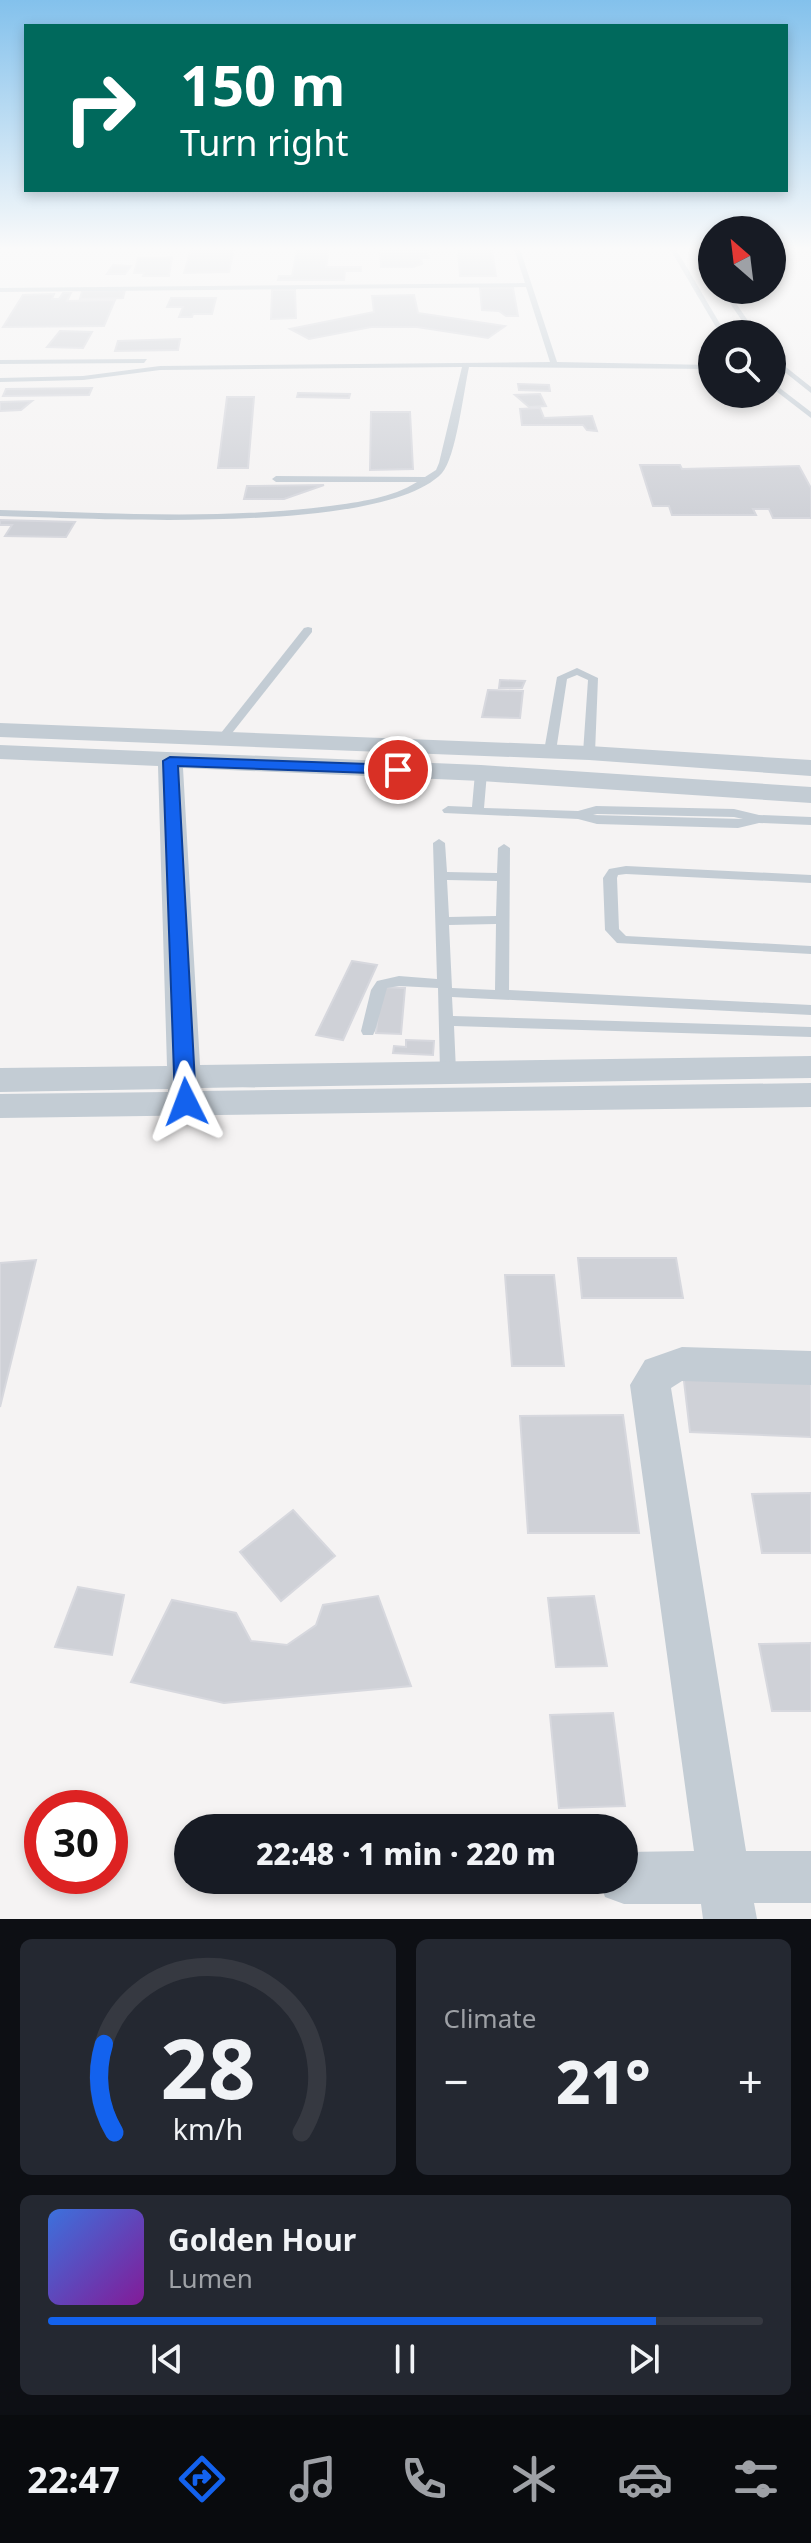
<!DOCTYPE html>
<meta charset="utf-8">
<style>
body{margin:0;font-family:"Noto Sans",sans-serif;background:#242831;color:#f1f3f6;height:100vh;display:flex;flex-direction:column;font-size:30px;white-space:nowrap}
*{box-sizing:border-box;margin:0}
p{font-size:26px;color:#9ea1a6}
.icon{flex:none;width:44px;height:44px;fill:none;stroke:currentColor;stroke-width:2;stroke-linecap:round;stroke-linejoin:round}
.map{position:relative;height:1919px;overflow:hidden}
.details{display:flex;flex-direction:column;gap:20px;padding:20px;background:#0d0f14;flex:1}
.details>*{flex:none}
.hud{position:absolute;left:24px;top:24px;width:764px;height:168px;border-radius:0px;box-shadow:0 4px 12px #0003;background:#00695c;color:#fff;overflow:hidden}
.needle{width:52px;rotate:332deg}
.fabs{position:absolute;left:698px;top:216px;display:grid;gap:16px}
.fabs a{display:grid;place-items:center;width:88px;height:88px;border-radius:50%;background:#171b24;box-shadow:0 4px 12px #0003;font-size:40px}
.speed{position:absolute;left:24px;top:1790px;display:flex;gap:16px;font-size:40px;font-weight:700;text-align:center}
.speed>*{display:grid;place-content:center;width:104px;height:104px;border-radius:50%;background:#171b24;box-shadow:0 4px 12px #0003;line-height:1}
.speed .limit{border:12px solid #d22;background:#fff;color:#111}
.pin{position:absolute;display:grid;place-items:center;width:68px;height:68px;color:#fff;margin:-34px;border:4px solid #fff;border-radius:50%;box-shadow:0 2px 8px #0007}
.me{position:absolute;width:88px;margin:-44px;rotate:357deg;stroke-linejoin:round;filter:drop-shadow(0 0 6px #0008)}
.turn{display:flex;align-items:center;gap:28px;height:168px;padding:0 24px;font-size:36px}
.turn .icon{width:104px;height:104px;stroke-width:2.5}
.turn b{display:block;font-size:56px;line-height:68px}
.big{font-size:60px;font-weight:800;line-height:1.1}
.details .card{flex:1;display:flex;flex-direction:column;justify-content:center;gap:12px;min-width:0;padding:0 28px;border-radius:12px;background:#242831}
.details .dial{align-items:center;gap:0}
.dial svg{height:208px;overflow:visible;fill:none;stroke:#363941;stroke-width:7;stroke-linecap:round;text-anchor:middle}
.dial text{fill:#f1f3f6;stroke:none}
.song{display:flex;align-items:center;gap:24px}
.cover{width:96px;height:96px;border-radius:12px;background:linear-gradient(135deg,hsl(220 70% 55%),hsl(290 70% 35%))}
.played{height:8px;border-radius:4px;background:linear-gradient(90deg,#1362ee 85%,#363941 85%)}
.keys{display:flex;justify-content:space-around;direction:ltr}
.heat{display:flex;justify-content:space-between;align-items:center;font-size:44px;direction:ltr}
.details .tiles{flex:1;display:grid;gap:20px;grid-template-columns:1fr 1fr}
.card:last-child{grid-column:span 2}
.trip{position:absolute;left:174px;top:1814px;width:464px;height:80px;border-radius:40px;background:#171b24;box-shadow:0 4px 12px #0003;font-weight:800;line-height:80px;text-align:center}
.tab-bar{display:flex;height:128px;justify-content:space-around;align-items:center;background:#090b0e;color:#9ea1a6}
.tab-bar .icon{width:56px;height:56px}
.tab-bar .selected{color:#1362ee}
.tab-bar b{font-size:36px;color:#f1f3f6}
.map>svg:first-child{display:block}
.building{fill:#cfd1d7;stroke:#d7d8de;stroke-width:2}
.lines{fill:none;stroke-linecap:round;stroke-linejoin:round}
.service{fill:#c3ccd4;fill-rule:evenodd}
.minor{fill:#c3ccd4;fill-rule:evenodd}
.route{fill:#1362ee;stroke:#0c409b;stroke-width:2}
</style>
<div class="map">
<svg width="811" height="1919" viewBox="0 0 811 1919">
<rect width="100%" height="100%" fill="#f5f3f3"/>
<g class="building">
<path d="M 191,249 L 234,249 L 229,272 L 184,273 Z"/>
<path d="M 297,249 L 329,249 L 326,267 L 361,267 L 361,271 L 345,271 L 344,280 L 278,280 L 279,276 L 292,276 Z"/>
<path d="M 458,249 L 492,249 L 496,276 L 460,276 Z"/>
<path d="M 380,251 L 428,251 L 429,258 L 421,258 L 422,264 L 413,267 L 381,267 Z"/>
<path d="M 172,257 L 169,276 L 143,276 L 144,273 L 134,273 L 138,258 Z"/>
<path d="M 113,265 L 131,266 L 125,274 L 107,274 Z"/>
<path d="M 480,288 L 513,288 L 518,316 L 506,316 L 499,311 L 482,310 Z"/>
<path d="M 125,290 L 123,298 L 80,299 L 82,291 Z"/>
<path d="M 272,290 L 295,290 L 296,318 L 271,319 Z"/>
<path d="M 63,293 L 71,293 L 67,301 L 115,300 L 104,326 L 3,327 L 23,295 L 54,294 L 52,299 L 59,299 Z"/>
<path d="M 414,295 L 418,313 L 505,326 L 488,338 L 417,327 L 371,327 L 309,339 L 290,329 L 374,312 L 372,296 Z"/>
<path d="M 171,298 L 216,298 L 212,314 L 193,314 L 192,317 L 179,317 L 183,307 L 167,307 Z"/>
<path d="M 60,331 L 92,332 L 83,348 L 47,347 Z"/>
<path d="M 180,339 L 178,350 L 115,351 L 118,341 Z"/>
<path d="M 518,384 L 549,385 L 550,391 L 519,390 Z"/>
<path d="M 92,388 L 89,395 L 3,396 L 6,389 Z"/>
<path d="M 298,393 L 350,394 L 349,398 L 297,397 Z"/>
<path d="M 540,394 L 546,406 L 529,407 L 515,395 Z"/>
<path d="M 227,397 L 254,397 L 248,468 L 218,468 Z"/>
<path d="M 32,401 L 21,410 L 0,411 L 0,402 Z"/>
<path d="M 540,408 L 544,418 L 592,416 L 597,431 L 587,430 L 583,425 L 522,425 L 520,409 Z"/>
<path d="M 371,412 L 410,412 L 413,469 L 370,470 Z"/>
<path d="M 640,465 L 680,465 L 682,469 L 799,466 L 811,488 L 811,518 L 773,518 L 769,509 L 753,509 L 756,515 L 672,515 L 669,506 L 653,506 Z"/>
<path d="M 324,485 L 284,499 L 244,499 L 247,486 Z"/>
<path d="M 0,520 L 75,522 L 66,537 L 5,536 L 12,525 L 0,525 Z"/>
<path d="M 500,680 L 525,681 L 522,688 L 499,688 Z"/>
<path d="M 488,690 L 523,691 L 520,718 L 482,717 Z"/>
<path d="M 352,961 L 377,965 L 343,1040 L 316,1035 Z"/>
<path d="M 381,987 L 405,988 L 401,1034 L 376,1033 Z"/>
<path d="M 406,1040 L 434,1041 L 433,1055 L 393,1053 L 394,1046 L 406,1047 Z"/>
<path d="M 578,1258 L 676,1258 L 683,1298 L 582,1298 Z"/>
<path d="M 36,1260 L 0,1407 L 0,1263 Z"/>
<path d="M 505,1275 L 554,1275 L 564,1366 L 512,1366 Z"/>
<path d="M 682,1364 L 811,1374 L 811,1437 L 690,1432 Z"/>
<path d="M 623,1415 L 639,1533 L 528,1533 L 520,1416 Z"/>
<path d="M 811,1493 L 811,1553 L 762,1553 L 752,1494 Z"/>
<path d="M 293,1510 L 335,1556 L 281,1601 L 240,1552 Z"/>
<path d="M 78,1587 L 124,1595 L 112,1655 L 55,1647 Z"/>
<path d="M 378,1596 L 411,1686 L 224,1703 L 131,1682 L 172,1600 L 236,1613 L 251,1641 L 287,1645 L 316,1625 L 323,1605 Z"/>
<path d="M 594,1596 L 607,1666 L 556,1667 L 548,1598 Z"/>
<path d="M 811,1643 L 811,1711 L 772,1711 L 759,1644 Z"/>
<path d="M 613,1713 L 625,1806 L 559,1808 L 550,1715 Z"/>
</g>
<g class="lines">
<g class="service">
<path d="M 514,249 L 520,249 L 557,362 L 712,365 L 712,369 L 469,367 C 464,389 456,458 442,473 C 383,536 89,518 0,516 L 0,510 C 110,513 221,520 330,506 C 359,502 392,498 417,482 L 276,482 L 272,479 L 276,476 L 425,477 L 436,470 L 439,463 L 462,367 L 160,370 L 83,380 L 0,382 L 0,378 L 83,376 L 160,366 L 550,362 L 526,287 L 0,292 L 0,288 L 525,283 Z"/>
<path d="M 670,249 L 676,249 L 726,334 L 720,334 Z"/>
<path d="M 695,249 L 701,249 L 712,266 L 712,273 Z"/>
<path d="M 721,290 L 727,290 L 757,334 L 751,334 Z"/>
<path d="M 772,356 L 811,387 L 811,393 L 772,362 Z"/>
<path d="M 147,359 L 144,363 L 0,364 L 0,360 Z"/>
<path d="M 772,382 L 811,412 L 811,418 L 772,388 Z"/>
<path d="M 308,627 L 312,628 L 312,632 L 225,742 L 217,742 L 217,738 L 304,628 Z"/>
<path d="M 577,668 L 598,678 L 595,753 L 589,756 L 583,753 L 588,680 L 577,675 L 567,679 L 556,751 L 550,754 L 546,753 L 544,751 L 557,677 Z"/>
<path d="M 481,769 L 487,773 L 484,808 L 578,811 L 596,806 L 734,809 L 759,815 L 811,817 L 811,825 L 759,823 L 738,828 L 597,824 L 578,819 L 444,813 L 442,810 L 448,806 L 472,807 L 475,773 ZM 597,814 L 734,817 L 743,819 L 593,815 Z"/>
<path d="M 439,839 L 445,843 L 447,872 L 497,873 L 498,848 L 504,844 L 510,848 L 509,990 L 811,1005 L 811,1015 L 452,997 L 453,1016 L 811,1027 L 811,1037 L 454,1026 L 456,1071 L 453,1075 L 443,1075 L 440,1071 L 438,988 L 399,986 L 387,988 L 375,1031 L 373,1035 L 363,1035 L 361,1031 L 371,990 L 377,981 L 399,976 L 437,979 L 433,843 ZM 447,880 L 497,881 L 496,916 L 449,917 ZM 496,924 L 495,990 L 452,988 L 449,925 Z"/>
<path d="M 626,866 L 811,875 L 811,883 L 626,874 L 618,875 L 617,878 L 619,929 L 626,936 L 811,946 L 811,954 L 617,943 L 605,930 L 603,878 L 609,869 Z"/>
</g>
<g class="minor">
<path d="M 0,723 L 589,746 L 811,760 L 811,776 L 589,760 L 0,737 Z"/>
<path d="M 0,745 L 481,765 L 811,787 L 811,803 L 481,781 L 183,768 L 200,1065 L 811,1056 L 811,1078 L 201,1088 L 201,1091 L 811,1083 L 811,1107 L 0,1118 L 0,1094 L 168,1092 L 168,1089 L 0,1092 L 0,1068 L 167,1066 L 158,766 L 0,759 Z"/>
<path d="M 682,1347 L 811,1351 L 811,1385 L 682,1381 L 671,1388 L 746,1851 L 811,1851 L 811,1903 L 754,1903 L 757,1919 L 703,1919 L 701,1904 L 624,1904 L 605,1897 L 599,1880 L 624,1880 L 624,1852 L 694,1851 L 630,1385 L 645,1360 Z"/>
</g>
</g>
<linearGradient id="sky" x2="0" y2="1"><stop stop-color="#83c1ec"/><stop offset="0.48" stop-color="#fafafa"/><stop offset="1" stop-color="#fafafa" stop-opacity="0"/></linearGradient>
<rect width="811" height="518" fill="url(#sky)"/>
<path class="route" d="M 170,757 L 398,765 L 405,770 L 398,774 L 178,766 L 196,1102 L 193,1107 L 178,1107 L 175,1102 L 163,761 Z"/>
</svg>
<div class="fabs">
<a><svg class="needle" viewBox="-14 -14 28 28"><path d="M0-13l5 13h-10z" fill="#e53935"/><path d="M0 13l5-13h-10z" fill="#9ea1a6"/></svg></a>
<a><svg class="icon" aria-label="search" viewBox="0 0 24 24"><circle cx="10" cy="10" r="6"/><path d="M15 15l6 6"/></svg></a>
</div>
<div class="speed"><div class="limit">30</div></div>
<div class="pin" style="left:398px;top:770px;background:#d93025"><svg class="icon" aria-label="arrive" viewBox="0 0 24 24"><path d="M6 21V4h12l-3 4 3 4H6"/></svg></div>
<svg class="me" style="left:186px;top:1102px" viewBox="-20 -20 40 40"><path d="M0-17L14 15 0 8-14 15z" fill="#1362ee" stroke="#fff" stroke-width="4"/></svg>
<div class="trip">22:48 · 1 min · 220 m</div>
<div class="hud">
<div class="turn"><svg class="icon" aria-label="right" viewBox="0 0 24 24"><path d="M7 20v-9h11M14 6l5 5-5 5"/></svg><div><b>150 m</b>Turn right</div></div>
</div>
</div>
<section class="details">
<div class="tiles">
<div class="card dial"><svg viewBox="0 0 100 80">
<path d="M14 69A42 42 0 1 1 86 69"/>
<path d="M14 69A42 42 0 0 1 10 35" stroke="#1362ee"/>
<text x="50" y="56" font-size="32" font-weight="700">28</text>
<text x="50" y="72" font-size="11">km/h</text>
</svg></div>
<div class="card"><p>Climate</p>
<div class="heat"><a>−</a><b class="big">21°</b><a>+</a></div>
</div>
<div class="card">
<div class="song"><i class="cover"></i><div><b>Golden Hour</b><p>Lumen</p></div></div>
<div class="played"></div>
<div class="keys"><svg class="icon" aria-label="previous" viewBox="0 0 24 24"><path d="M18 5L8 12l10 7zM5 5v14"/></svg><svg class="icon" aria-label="pause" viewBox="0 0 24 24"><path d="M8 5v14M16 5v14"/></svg><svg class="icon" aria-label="next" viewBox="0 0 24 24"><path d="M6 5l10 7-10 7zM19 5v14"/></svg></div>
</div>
</div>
</section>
<nav class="tab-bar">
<b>22:47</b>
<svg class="icon selected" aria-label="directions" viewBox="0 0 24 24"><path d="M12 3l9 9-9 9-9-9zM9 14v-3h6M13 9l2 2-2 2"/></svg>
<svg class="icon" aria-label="music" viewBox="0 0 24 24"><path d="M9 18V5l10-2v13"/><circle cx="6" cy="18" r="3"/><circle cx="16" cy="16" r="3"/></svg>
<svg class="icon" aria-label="phone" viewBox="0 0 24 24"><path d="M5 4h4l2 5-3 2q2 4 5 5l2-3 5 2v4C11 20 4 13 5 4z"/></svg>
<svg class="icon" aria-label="climate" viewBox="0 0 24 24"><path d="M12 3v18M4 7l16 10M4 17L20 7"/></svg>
<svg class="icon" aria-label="car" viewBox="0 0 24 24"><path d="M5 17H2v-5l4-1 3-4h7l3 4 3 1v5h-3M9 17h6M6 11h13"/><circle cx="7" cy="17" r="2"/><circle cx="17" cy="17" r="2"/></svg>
<svg class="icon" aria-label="filters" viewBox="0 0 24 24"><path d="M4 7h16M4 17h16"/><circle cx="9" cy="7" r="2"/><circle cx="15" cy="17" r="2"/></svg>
</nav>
